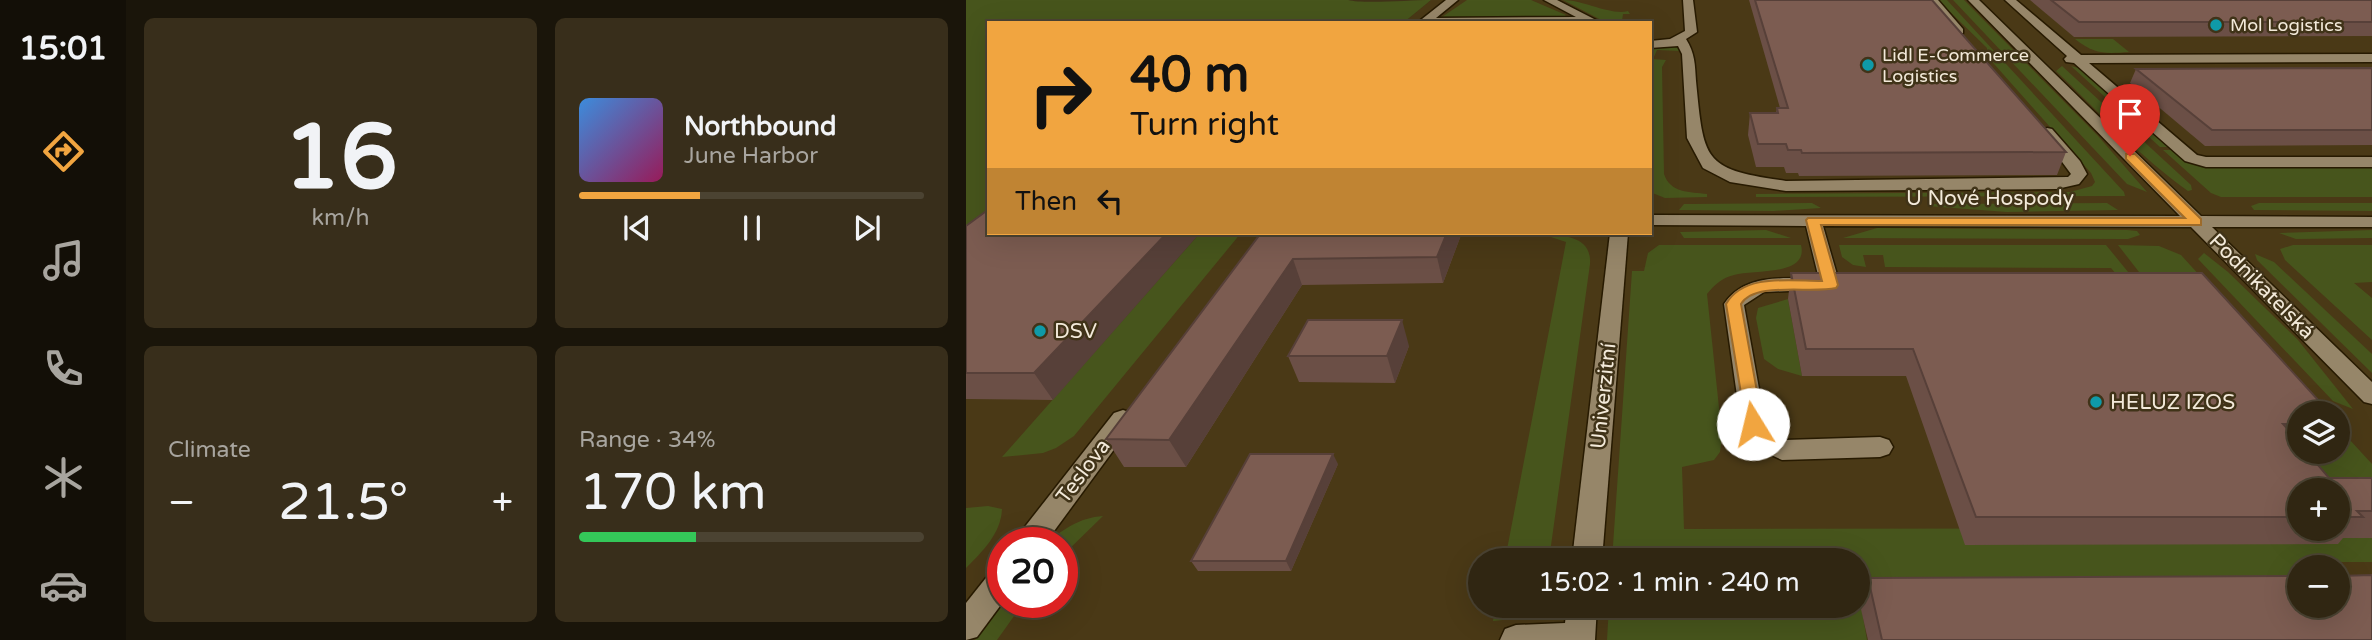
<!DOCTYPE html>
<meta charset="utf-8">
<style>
body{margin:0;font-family:"Varela Round",sans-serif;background:#382e1b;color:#f1f3f6;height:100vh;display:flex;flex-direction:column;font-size:26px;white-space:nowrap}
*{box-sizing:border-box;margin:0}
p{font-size:23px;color:#a8a59f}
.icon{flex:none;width:38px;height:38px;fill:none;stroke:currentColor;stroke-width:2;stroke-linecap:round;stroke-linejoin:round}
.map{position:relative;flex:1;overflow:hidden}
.drawer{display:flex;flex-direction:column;gap:18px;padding:18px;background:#1a150a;width:840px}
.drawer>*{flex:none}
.guide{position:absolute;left:21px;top:21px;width:665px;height:214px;border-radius:0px;box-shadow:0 7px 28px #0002,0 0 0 2px #4b4332;background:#f1a540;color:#111;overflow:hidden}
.controls{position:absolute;left:1321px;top:401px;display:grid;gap:14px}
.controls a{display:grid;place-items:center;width:63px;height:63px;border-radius:50%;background:#302612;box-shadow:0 7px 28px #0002,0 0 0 2px #4b4332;font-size:35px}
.speed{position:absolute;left:21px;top:527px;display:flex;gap:14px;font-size:35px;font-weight:700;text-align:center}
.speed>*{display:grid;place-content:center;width:91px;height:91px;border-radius:50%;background:#302612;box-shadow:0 7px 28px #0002,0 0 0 2px #4b4332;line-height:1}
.speed .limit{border:10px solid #d22;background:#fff;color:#111}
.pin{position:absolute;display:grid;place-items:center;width:60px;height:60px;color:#fff;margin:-72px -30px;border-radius:50% 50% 50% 0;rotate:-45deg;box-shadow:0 0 7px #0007}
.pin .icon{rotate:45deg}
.me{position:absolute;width:77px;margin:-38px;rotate:351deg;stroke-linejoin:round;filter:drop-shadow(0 0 5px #0008)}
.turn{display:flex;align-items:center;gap:24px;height:147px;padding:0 28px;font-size:32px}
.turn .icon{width:91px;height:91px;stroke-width:2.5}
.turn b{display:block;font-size:49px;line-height:60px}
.then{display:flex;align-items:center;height:66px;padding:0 28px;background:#0003;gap:14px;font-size:26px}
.big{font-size:52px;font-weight:600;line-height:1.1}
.drawer .tile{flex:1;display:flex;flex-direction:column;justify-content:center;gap:10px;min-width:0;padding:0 24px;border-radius:10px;background:#382e1b}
.drawer .dial{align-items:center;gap:0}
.dial b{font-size:91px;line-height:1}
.song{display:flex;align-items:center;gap:21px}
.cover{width:84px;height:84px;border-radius:10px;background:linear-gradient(135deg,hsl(210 70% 55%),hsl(330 70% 35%))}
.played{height:7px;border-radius:4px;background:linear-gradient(90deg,#f1a540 35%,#4b4332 35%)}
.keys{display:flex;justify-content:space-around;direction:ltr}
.heat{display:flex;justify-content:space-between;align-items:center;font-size:38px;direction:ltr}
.charge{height:10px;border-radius:5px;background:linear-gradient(90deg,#34c759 34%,#4b4332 0)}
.drawer .tiles{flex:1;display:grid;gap:18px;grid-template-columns:repeat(2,1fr)}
.trip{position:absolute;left:502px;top:548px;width:402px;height:70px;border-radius:35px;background:#302612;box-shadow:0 7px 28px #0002,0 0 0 2px #4b4332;font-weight:600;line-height:70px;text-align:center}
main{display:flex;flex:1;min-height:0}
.tabs{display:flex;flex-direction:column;width:126px;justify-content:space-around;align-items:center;background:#130f07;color:#a8a59f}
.tabs .icon{width:49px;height:49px}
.tabs .active{color:#f1a540}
.tabs b{font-size:32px;color:#f1f3f6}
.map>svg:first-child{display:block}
.built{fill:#4a3916;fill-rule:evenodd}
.green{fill:#47551c}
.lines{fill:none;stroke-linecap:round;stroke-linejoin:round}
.minor-casing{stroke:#271a01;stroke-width:3}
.minor{fill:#968669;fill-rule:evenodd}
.wall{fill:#6b4f46;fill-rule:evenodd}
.shaded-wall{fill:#574039}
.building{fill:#7c5c51;stroke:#574039;stroke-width:2}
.route{fill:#f1a540;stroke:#9d6b2a;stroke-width:2}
.culture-dot{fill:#0f9aa8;stroke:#403318;stroke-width:2.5}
.labels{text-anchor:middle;stroke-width:5;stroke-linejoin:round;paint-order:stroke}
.far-poi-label{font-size:18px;fill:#f3eada;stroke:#403318;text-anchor:start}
.street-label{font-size:21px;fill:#f3eada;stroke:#403318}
.poi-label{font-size:21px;fill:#f3eada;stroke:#403318;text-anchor:start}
</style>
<main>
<nav class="tabs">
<b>15:01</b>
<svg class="icon active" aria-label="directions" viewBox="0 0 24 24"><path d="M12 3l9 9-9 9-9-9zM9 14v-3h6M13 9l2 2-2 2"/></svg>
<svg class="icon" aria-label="music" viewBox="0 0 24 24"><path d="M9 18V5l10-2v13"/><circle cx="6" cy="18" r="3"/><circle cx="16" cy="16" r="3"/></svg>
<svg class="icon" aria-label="phone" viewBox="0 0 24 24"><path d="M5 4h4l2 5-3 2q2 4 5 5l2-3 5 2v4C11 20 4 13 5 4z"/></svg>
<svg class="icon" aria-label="climate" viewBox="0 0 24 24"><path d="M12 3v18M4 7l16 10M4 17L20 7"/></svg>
<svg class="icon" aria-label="car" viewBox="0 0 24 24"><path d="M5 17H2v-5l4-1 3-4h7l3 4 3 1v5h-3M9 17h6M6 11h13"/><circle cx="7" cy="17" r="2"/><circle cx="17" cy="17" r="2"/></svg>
</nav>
<section class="drawer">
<div class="tiles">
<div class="tile dial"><b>16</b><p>km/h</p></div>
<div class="tile">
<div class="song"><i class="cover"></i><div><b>Northbound</b><p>June Harbor</p></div></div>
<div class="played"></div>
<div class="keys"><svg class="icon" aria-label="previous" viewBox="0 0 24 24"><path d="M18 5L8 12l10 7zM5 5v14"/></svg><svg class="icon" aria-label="pause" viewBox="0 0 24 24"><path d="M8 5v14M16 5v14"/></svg><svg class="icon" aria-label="next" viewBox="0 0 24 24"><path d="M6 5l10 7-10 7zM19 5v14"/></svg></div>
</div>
<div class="tile"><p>Climate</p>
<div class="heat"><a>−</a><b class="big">21.5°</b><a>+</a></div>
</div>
<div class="tile"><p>Range · 34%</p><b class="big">170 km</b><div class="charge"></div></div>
</div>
</section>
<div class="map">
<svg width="1406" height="640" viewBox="0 0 1406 640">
<rect width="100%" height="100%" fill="#403318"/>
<path class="built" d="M 465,0 L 1406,0 L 1406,640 L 0,640 L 0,240 L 23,233 L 684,233 L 684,23 L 437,23 ZM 1334,413 L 1372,413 L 1372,452 L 1334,452 ZM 1334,490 L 1372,490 L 1372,528 L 1334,528 ZM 37,542 L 96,542 L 96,602 L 37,602 ZM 514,560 L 892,560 L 892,606 L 514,606 ZM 1334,567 L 1372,567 L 1372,606 L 1334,606 Z"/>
<g class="green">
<path d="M 0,0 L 382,0 C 397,4 445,0 465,0 L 437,23 L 23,23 L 23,226 L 0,244 Z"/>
<path d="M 501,0 L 565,0 L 600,15 L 597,18 L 476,17 Z"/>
<path d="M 597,0 C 617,0 646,16 662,11 L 664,14 L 657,14 L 656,21 L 663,23 L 641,23 Z"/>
<path d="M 972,0 L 981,0 L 1158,192 L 1159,196 L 790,197 L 790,194 L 1104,192 L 1126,186 L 1129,182 L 1125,173 L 1021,56 L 1021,48 Z"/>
<path d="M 987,0 L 998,0 L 1132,136 L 1181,192 L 1161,184 Z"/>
<path d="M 1109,39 L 1147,39 L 1163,52 C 1138,54 1128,54 1109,39 Z"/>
<path d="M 713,43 L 715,51 L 691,50 L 687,59 L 700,60 L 696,67 L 698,174 C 704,193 724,192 741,194 L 741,197 L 699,198 L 684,192 L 684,47 Z"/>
<path d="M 1096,66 L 1225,185 L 1226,190 L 1222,191 C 1174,157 1133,112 1090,71 Z"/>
<path d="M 1105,66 L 1116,69 L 1203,147 L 1194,147 Z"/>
<path d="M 1197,150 L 1207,150 L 1225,163 L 1245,167 L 1406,167 L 1406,197 L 1255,197 L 1245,193 Z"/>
<path d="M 846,203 L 855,208 L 808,211 L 713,210 L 718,204 L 723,204 Z"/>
<path d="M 1141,203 L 1152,210 L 1041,212 L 961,206 L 963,204 Z"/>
<path d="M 1293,203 L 1406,203 L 1406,211 L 1288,210 L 1285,206 Z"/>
<path d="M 911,228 L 1161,230 L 1171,231 L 1174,235 L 1162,239 L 877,238 Z"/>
<path d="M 800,230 L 825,238 L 718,238 L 714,232 Z"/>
<path d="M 1406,230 L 1406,238 L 1330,239 L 1313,233 Z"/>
<path d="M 234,233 L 275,233 L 108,436 L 90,448 L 77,453 L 36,457 Z"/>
<path d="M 579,235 C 599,235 626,237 624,264 L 583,560 L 539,560 L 600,242 Z"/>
<path d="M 693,245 L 835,245 C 843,277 787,269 768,275 C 756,278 749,284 741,294 L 756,436 L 754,452 L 748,460 L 716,467 L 718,529 L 1372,528 L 1372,490 L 1334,490 L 1334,452 L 1372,452 L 1372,427 L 1406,464 L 1406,562 L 1355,562 L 1357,567 L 1334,567 L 1333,595 L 895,605 L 901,640 L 641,640 L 643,606 L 892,606 L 892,560 L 646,560 L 666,271 L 678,271 L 682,253 Z"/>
<path d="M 873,245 L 1140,245 L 1167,278 L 1155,280 L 1145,268 L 919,267 L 917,255 L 897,255 L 900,267 L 887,265 L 876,257 Z"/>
<path d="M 1152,245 L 1193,246 L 1215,255 L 1359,413 L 1334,413 L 1194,299 Z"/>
<path d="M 1327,245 L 1406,245 L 1406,282 L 1388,283 L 1406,298 L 1406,340 L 1319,260 L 1314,249 Z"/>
<path d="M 1238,253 L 1262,272 L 1332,340 L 1387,409 L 1367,401 L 1232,259 Z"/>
<path d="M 1289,254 L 1308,262 L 1406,354 L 1406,373 L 1291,260 Z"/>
<path d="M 822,299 L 836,376 L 812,369 L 798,359 L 790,318 L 792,308 Z"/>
<path d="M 22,506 L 36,509 C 35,533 17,551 0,568 L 0,508 Z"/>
<path d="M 137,516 L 96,556 L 96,542 L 81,542 C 100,528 113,518 137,516 Z"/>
<path d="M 37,602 L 58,602 L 31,640 L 9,640 Z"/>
<path d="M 530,606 L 577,606 L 557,618 L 527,621 Z"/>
</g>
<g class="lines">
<defs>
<g id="minor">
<path d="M 480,0 L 492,0 L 470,18 L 610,17 L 578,0 L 591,0 L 630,20 L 627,23 L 451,23 Z"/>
<path d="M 717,0 L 727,0 L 731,32 L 720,39 C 729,53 729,65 730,81 C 738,162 737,169 820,181 L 1102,177 L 1105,174 L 1074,132 L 1081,128 L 1086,129 L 1114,161 L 1121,174 L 1113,184 L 1091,189 L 820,191 L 764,182 L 737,168 L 721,138 L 716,54 L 712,46 L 684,48 L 684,41 L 704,39 L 719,31 Z"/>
<path d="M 962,0 L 972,0 L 997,29 L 997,33 L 989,33 Z"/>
<path d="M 1002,0 L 1013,0 L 1235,216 L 1406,217 L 1406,227 L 1246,227 L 1406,382 L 1406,404 L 1398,402 L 1225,227 L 857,226 L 874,285 L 871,289 L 798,292 L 778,305 L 799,422 L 808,434 L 819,440 L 914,437 L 923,440 L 927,447 L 923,454 L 914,457 L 816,460 L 790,448 L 775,424 L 758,304 C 779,273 819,278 853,279 L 840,226 L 684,225 L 684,215 L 1214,216 Z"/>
<path d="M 1039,0 L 1050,0 L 1115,55 L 1406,54 L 1406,62 L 1123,63 L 1231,155 L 1240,157 L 1406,157 L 1406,167 L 1240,167 L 1219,161 L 1108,63 L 1100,62 L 1098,59 L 1101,56 Z"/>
<path d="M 644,233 L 662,233 L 636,560 L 606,560 Z"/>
<path d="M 157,410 L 166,413 L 169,419 L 166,425 L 80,542 L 50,542 L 54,533 L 148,413 Z"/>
<path d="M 37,565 L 37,602 L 11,637 L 0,640 L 0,603 L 27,569 Z"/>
<path d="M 601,606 L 631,606 L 629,640 L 534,640 L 539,629 L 550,625 L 599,623 Z"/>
</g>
</defs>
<use href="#minor" class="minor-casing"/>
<use href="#minor" class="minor"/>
</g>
<g class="wall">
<path d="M 783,0 L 966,0 L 1100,152 L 1091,175 L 833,176 L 832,173 L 820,173 L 818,167 L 790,167 L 782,135 L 784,113 L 810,113 L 811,108 L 814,108 Z"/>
<path d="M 1064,0 L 1406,0 L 1406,36 L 1108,37 Z"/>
<path d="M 1406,68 L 1406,145 L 1239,146 L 1164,83 L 1170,69 Z"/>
<path d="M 0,226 L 87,400 L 0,399 Z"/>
<path d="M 295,233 L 495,235 L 477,283 L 336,285 L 220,467 L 158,467 L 140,439 Z"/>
<path d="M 825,273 L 1334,413 L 1334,452 L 1363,478 L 1406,478 L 1406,538 L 1377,538 L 1372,544 L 999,545 L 940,376 L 836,376 L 822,299 ZM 1334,490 L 1372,490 L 1372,528 L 1334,528 Z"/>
<path d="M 443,346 L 429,383 L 333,382 L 322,356 Z"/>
<path d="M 372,464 L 325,571 L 232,571 L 225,561 Z"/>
<path d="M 902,578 L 1406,640 L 902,640 L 894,605 Z"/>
</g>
<g class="shaded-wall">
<path d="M 201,233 L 234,233 L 87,400 L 68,373 Z"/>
<path d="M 481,233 L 495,233 L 495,235 L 477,283 L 471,257 Z"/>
<path d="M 327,259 L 336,285 L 220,467 L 203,440 Z"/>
<path d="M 436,320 L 443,346 L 429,383 L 421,356 Z"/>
<path d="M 367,454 L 372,464 L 325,571 L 320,561 Z"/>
</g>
<g class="building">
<path d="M 789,0 L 966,0 L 1100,152 L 836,153 L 835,150 L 822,150 L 820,144 L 792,144 L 784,113 L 812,113 L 811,108 L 822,108 Z"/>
<path d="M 1085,0 L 1406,0 L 1406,22 L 1113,22 Z"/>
<path d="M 1406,68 L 1406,130 L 1246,130 L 1170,69 Z"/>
<path d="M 23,209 L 23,233 L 201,233 L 68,373 L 0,373 L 0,226 Z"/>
<path d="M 295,233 L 481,233 L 471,257 L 327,259 L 203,440 L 140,439 Z"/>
<path d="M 825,273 L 1236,273 L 1364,413 L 1334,413 L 1334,424 L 1317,424 L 1334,443 L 1334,452 L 1341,452 L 1363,478 L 1406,478 L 1406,511 L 1391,511 L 1397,517 L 1372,517 L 1372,490 L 1334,490 L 1334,517 L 1010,517 L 947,349 L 840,349 Z"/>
<path d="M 342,320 L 436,320 L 421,356 L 322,356 Z"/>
<path d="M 284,454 L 367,454 L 320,561 L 225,561 Z"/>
<path d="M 1406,575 L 1406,640 L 916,640 L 902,578 L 1334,576 L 1334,606 L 1372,606 L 1372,576 Z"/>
</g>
<path class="route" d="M 1160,154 L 1169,154 L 1235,219 L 1235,225 L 855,225 L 872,285 L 870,288 C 845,294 789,281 775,304 L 797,424 L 794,429 L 781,429 L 760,304 C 778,273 824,281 856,281 L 840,220 L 842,218 L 1219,218 L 1160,159 Z"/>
<g class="culture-dot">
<circle cx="1250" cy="25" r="7"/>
<circle cx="902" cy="65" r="7"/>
<circle cx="74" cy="331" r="7"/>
<circle cx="1130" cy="402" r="7"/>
</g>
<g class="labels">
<g class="far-poi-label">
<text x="1264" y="31">Mol Logistics</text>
<text x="916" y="61">Lidl E-Commerce<tspan x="916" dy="21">Logistics</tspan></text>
</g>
<g class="street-label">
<text x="1024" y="205">U Nové Hospody</text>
<text transform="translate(1296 286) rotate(45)" y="7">Podnikatelská</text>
<text transform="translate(637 396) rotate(-84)" y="7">Univerzitní</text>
<text transform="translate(117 471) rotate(-53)" y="7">Teslova</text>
</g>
<g class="poi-label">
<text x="88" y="338">DSV</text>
<text x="1144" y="409">HELUZ IZOS</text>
</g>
</g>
</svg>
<div class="controls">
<a><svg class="icon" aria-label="layers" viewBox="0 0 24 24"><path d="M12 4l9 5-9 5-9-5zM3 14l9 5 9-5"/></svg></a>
<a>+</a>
<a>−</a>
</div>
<div class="speed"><div class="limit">20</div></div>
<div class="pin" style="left:1164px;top:156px;background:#d93025"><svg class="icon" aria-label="arrive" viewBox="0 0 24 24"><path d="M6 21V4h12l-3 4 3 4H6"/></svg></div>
<svg class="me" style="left:787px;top:424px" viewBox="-20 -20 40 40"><circle r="19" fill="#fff"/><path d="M0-13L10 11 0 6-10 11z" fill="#f1a540"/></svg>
<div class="trip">15:02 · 1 min · 240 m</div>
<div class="guide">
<div class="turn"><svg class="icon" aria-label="right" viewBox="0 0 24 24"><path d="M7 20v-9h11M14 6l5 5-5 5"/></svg><div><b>40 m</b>Turn right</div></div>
<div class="then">Then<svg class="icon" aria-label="left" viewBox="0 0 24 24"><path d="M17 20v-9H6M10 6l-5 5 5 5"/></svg></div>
</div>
</div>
</main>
